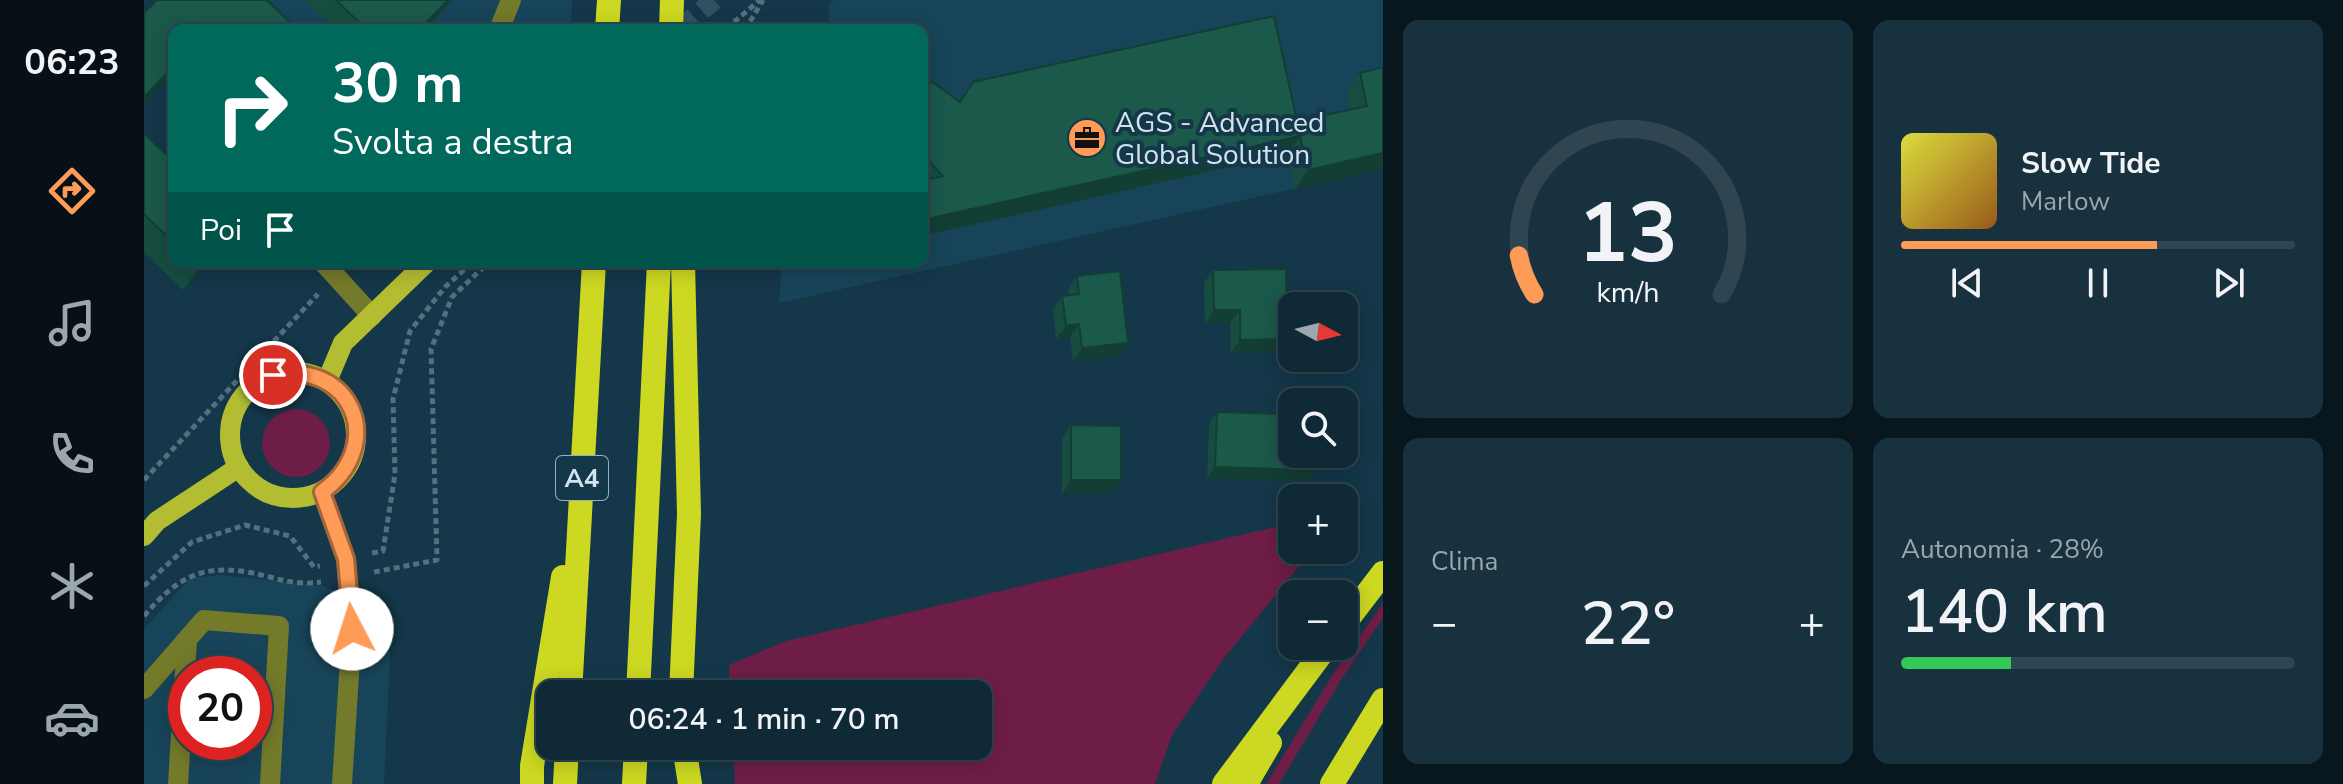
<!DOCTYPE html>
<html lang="it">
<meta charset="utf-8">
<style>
body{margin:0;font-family:"Nunito Sans",sans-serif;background:#18313f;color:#f1f3f6;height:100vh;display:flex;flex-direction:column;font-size:30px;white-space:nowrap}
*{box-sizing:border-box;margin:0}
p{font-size:26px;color:#9ba6ad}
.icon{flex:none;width:44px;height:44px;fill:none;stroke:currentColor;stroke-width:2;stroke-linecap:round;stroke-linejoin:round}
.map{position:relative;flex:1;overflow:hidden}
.panel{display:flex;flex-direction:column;gap:20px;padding:20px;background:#08171e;width:960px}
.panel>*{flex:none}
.top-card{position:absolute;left:24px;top:24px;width:760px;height:244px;border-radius:16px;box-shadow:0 4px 20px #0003,0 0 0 2px #2f4552;background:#00695c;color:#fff;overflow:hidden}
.needle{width:52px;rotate:97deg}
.controls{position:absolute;left:1134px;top:292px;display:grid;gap:16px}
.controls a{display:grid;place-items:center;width:80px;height:80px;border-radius:16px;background:#0f2937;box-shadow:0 4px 20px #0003,0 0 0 2px #2f4552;font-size:40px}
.speed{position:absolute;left:24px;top:656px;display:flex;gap:16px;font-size:40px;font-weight:700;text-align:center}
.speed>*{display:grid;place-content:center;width:104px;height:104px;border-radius:50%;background:#0f2937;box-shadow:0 4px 20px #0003,0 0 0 2px #2f4552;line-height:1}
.speed .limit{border:12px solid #d22;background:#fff;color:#111}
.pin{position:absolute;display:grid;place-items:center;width:68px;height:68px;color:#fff;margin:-34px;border:4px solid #fff;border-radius:50%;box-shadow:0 2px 8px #0007}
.me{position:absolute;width:88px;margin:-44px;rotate:355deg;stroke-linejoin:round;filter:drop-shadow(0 0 6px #0008)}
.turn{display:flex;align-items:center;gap:28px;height:168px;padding:0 32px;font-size:36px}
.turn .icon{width:104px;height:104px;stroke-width:2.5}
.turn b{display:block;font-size:56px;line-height:68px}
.then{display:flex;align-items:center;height:76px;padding:0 32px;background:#0003;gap:16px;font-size:30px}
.big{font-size:60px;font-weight:600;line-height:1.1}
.panel .widget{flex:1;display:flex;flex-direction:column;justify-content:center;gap:12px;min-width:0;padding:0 28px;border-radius:16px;background:#18313f}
.panel .dial{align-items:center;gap:0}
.dial svg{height:208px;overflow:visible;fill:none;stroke:#2f4552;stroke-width:7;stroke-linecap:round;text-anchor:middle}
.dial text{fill:#f1f3f6;stroke:none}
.song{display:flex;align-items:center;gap:24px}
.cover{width:96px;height:96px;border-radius:12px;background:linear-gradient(135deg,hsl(60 70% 55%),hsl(30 70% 35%))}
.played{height:8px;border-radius:4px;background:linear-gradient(90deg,#fe9c57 65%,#2f4552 65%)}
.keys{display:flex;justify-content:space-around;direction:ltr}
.heat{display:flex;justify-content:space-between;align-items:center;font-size:44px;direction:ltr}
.charge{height:12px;border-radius:6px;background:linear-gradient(90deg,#34c759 28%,#2f4552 0)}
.panel .tiles{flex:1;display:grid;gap:20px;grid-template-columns:repeat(2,1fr)}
.trip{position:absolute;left:392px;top:680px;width:456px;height:80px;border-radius:16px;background:#0f2937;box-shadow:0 4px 20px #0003,0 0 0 2px #2f4552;font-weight:600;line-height:80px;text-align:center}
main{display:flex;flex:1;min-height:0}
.menu{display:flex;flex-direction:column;width:144px;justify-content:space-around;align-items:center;background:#061016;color:#9ba6ad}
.menu .icon{width:56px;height:56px}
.menu .active{color:#fe9c57}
.menu b{font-size:36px;color:#f1f3f6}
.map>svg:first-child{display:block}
.built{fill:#184459;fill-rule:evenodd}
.green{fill:#6e1e46}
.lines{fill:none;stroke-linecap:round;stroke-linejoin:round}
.major-tunnel{stroke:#305162;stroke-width:20;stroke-dasharray:20 10;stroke-linecap:butt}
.path{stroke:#527080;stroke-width:5;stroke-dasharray:6 4;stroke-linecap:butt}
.minor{stroke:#737a2a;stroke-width:20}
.major{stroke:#b3bd32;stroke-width:20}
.highway{stroke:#ccd821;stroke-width:24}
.wall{fill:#174d40}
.shaded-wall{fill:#133e34}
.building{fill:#1b594a;stroke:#133e34;stroke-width:2}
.route-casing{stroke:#a56539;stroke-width:20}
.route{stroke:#fe9c57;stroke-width:14}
.labels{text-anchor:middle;stroke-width:8;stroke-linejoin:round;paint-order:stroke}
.shield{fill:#143749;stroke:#98afbc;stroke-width:2}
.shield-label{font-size:26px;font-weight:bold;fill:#d0e3ee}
.poi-label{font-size:28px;fill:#d0e3ee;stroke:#143749;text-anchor:start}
</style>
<main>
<nav class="menu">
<b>06:23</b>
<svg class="icon active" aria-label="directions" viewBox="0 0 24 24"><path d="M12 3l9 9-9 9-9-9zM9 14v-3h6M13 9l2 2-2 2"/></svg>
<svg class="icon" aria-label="music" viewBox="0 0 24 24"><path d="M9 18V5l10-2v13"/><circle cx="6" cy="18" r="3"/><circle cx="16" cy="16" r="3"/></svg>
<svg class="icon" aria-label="phone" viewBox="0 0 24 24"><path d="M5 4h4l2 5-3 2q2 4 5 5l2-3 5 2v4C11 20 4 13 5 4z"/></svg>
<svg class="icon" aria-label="climate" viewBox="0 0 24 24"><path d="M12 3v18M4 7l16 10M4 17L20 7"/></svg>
<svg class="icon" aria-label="car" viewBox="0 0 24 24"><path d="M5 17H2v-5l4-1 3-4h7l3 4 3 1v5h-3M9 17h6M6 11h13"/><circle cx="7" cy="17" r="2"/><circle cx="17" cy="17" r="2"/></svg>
</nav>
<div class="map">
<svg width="1239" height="784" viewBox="0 0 1239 784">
<rect width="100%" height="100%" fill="#143749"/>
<g class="built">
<path d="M 121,0 L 428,0 L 427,30 L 150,30 Z"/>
<path d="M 692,0 L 1239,0 L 1239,169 L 635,303 L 638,262 L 778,262 L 778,30 L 685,30 L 685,2 Z"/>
<path d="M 77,575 L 180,586 L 248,615 L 240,784 L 0,784 L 0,629 L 46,578 ZM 42,674 L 110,674 L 110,742 L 42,742 Z"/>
</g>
<g class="green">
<circle cx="152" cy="443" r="34"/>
<path d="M 1148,523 L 1148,550 L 1168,550 L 1077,662 L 1028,735 L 1011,784 L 591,784 L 589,746 L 834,746 L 834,694 L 586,694 L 585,665 L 642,641 Z"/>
<path d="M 1239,603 L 1239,618 L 1197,680 L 1135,784 L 1122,784 L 1189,674 Z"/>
</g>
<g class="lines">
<path class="major-tunnel" d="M 535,30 L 570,0"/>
<g class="path">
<path d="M 590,22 L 616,0"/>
<path d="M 601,30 L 619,0"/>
<path d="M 0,480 L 174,294"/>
<path d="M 228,553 L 239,551 L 251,474 L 249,399 L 266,331 L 301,287 L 329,262"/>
<path d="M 230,572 L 293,560 L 287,349 L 308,297 L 345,262"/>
<path d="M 0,586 L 48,542 L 101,525 L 146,536 L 170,567 L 176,566"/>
<path d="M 0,616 C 31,580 55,564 103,572 C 132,577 147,586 177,582"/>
</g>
<g class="minor">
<path d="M 355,30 L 367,0"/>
<path d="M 179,262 L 228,316"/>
<path d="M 178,492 L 202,559 L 208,629 L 198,784"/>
<path d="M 0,689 L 60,620 L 135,626 L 126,784"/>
<path d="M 34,784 L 43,640"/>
</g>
<g class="major">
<circle cx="149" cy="435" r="63"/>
<path d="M 183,381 L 199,343 L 283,262"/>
<path d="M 0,536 L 13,521 L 95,467"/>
</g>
<g class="highway">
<path d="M 463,30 L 465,0"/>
<path d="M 527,30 L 528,0"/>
<path d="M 1200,624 L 1239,573"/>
<path d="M 426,694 L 450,262"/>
<path d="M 494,694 L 515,262"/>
<path d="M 537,694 L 545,514 L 539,262"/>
<path d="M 540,746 L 546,784"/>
<path d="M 388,784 L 388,766 L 419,577"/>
<path d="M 421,784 L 423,746"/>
<path d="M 490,784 L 492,746"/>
<path d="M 1080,784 L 1183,646"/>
<path d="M 1102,784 L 1126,743"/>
<path d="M 1188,784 L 1239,700"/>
</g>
</g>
<g class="wall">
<path d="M 13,0 L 154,30 L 30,30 Z"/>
<path d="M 161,0 L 309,0 L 280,30 L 191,30 Z"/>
<path d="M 1216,73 L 1239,169 L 1151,189 L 1143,154 L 778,236 L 778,93 L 787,81 L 816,102 L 829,82 L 1153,121 L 1207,109 L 1203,91 Z"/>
<path d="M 0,133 L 30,162 L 30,262 L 66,262 L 39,290 L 0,252 Z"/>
<path d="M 1069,270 L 1134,352 L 1087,353 L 1086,323 L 1061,324 L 1060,283 Z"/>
<path d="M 933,276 L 984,343 L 975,356 L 929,361 L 926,337 L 912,339 L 909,309 L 918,296 L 925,295 L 924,289 Z"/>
<path d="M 1073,412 L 1134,438 L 1172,470 L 1164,481 L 1063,478 L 1065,424 Z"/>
<path d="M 927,425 L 977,480 L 968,493 L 918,494 L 918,438 Z"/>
</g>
<g class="shaded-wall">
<path d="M 304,0 L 309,0 L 280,30 L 275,30 Z"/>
<path d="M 30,66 L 30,72 L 0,103 L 0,97 Z"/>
<path d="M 1156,136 L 1143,154 L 778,236 L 778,220 Z"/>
<path d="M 1239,153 L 1239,169 L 1151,189 L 1164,170 Z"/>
<path d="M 60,262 L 66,262 L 39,290 L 55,267 Z"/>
<path d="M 1070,310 L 1096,310 L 1086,323 L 1061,324 Z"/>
<path d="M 935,324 L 926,337 L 912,339 L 922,326 Z"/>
<path d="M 1143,339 L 1134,352 L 1087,353 L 1096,340 Z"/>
<path d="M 984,343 L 975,356 L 929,361 L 938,348 Z"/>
<path d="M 1071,467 L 1172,470 L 1164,481 L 1063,478 Z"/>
<path d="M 927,480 L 977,480 L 968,493 L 918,494 Z"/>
</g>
<g class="building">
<path d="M 13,0 L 123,0 L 154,30 L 76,30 L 70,24 L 64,30 L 30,30 L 30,66 L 0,97 L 0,13 Z"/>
<path d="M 192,0 L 304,0 L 275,30 L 223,30 Z"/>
<path d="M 1130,16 L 1153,121 L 1223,106 L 1216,73 L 1239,67 L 1239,153 L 1164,170 L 1156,136 L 778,220 L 778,181 L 799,176 L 778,154 L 778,98 L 787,81 L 816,102 L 829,82 Z"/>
<path d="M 0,133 L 30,162 L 30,243 L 0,214 Z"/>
<path d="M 50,262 L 60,262 L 55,267 Z"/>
<path d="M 1142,269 L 1143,339 L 1096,340 L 1096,310 L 1070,310 L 1069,270 Z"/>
<path d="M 976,271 L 984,343 L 938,348 L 935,324 L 922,326 L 918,296 L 935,294 L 933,276 Z"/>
<path d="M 1073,412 L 1135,414 L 1134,438 L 1148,438 L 1148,454 L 1173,454 L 1172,470 L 1071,467 Z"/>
<path d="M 927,425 L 977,426 L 977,480 L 927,480 Z"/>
</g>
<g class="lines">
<defs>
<path id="route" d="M 129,375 C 209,360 243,445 178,492 L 202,559 L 208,629"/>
</defs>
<use href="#route" class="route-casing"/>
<use href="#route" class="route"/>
</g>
<defs>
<symbol id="office-disc" viewBox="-11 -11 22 22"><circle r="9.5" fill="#fe9c57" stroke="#143749"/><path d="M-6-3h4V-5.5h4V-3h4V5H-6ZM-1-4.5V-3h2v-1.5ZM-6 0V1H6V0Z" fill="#111"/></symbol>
</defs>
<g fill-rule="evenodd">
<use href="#office-disc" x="921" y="116" width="44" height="44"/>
</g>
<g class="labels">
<rect class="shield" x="412" y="456" width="52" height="44" rx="6"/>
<g class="shield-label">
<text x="438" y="487">A4</text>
</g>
<g class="poi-label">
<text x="971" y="132">AGS - Advanced<tspan x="971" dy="32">Global Solution</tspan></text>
</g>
</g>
</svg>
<div class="controls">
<a><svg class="needle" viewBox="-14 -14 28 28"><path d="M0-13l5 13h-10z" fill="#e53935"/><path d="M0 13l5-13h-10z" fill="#9ba6ad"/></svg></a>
<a><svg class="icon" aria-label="search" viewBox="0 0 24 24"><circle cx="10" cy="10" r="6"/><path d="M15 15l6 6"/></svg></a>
<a>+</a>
<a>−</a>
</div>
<div class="speed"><div class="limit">20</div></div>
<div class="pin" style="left:129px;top:375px;background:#d93025"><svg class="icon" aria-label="arrive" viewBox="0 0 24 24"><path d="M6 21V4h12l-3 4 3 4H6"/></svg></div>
<svg class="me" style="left:208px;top:629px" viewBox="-20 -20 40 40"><circle r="19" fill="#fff"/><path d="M0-13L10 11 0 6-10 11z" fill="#fe9c57"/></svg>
<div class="trip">06:24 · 1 min · 70 m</div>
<div class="top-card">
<div class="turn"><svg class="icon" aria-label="right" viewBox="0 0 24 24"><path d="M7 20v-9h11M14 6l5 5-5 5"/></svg><div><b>30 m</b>Svolta a destra</div></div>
<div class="then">Poi<svg class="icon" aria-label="arrive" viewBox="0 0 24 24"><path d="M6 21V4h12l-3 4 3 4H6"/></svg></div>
</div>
</div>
<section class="panel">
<div class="tiles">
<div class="widget dial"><svg viewBox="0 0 100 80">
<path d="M14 69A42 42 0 1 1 86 69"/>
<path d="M14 69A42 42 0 0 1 8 54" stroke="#fe9c57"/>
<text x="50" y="56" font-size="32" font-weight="700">13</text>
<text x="50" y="72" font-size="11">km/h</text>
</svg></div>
<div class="widget">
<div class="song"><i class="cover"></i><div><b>Slow Tide</b><p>Marlow</p></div></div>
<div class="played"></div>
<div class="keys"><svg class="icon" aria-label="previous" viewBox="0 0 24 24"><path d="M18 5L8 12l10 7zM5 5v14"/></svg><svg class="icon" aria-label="pause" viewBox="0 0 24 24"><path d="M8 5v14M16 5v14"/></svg><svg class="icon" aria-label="next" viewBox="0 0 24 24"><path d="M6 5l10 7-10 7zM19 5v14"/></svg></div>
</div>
<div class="widget"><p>Clima</p>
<div class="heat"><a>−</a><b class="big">22°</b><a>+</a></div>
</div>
<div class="widget"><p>Autonomia · 28%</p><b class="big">140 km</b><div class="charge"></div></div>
</div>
</section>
</main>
